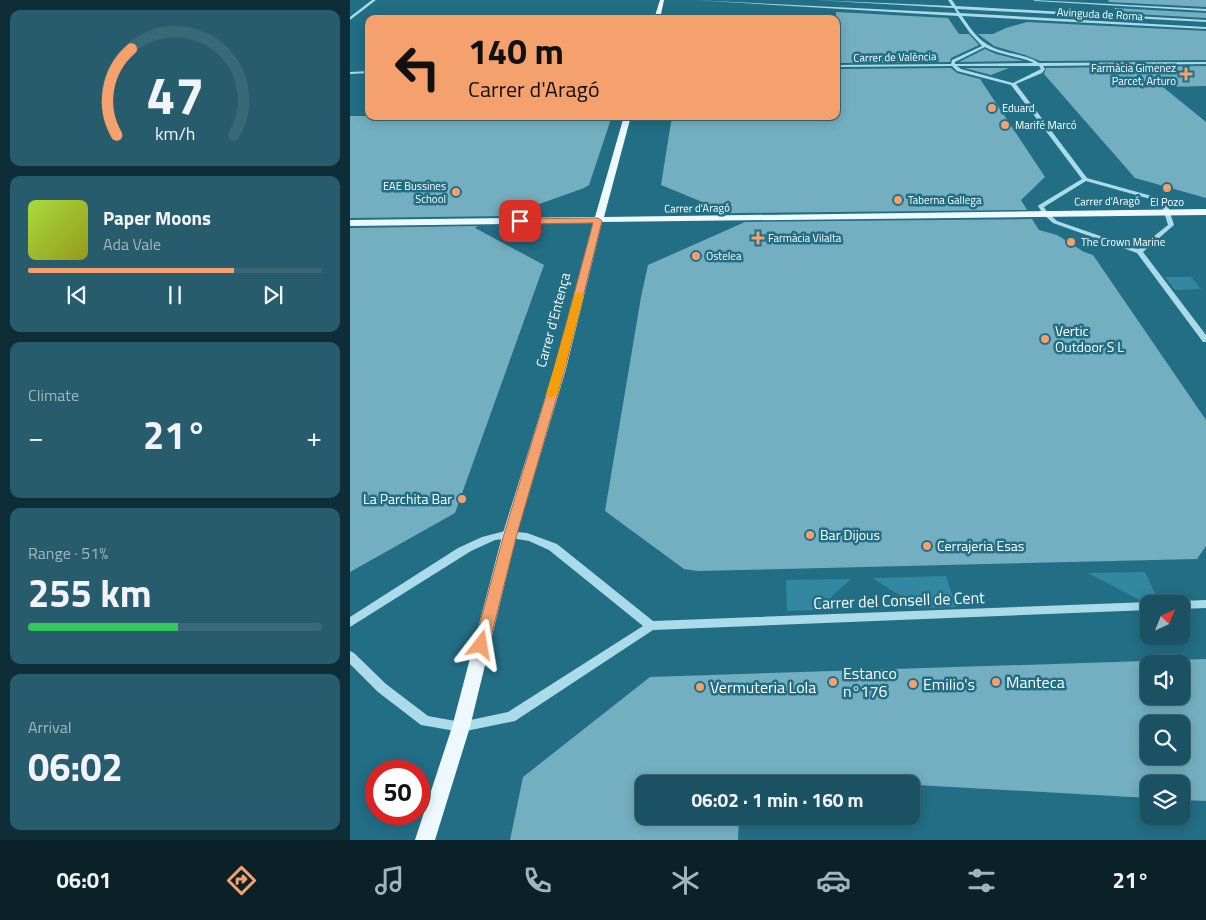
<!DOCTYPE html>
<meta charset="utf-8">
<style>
body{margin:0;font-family:"Titillium Web",sans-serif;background:#275c6d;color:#f1f3f6;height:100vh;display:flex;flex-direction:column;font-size:19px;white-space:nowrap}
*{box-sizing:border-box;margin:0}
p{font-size:16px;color:#9fb6bf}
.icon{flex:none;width:28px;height:28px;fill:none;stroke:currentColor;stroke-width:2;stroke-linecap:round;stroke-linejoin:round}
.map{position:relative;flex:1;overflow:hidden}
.panel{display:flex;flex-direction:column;gap:10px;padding:10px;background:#0e2d37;width:350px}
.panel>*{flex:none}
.hud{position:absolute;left:15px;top:15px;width:475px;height:105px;border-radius:10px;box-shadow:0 2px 12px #0003,0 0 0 1px #386978;background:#f5a16d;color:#111;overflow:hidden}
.needle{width:32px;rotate:43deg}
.tools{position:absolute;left:790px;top:595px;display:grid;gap:10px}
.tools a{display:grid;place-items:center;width:50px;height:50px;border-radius:10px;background:#1a5264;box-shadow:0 2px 12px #0003,0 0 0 1px #386978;font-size:25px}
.speed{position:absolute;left:15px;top:760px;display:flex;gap:10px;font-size:25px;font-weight:700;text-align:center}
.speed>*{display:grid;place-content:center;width:65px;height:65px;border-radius:50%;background:#1a5264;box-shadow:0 2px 12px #0003,0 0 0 1px #386978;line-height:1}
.speed .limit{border:8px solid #d22;background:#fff;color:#111}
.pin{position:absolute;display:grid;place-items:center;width:42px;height:42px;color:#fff;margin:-21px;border-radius:10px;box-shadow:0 2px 8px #0006}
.me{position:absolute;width:55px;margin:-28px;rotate:14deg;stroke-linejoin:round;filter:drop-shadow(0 0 4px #0008)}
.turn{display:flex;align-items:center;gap:18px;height:105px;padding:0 20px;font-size:22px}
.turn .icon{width:65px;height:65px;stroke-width:2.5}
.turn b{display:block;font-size:35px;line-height:42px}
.big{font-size:38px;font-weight:700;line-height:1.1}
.panel .widget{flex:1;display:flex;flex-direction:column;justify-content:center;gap:8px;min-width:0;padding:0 18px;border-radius:10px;background:#275c6d}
.panel .dial{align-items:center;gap:0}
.dial svg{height:130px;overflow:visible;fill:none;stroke:#386978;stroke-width:7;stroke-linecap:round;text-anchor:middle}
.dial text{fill:#f1f3f6;stroke:none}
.song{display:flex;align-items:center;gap:15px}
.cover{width:60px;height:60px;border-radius:8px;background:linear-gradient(135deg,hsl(80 70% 55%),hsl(60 70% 35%))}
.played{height:5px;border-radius:2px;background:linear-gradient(90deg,#f5a16d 70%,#386978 70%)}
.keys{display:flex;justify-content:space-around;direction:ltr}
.heat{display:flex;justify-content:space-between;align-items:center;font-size:28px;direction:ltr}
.charge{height:8px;border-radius:4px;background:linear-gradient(90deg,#34c759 51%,#386978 0)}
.trip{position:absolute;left:285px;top:775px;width:285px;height:50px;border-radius:10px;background:#1a5264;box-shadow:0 2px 12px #0003,0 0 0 1px #386978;font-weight:700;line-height:50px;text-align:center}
.tab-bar{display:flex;height:80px;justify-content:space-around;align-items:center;background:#0a2128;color:#9fb6bf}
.tab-bar .icon{width:35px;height:35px}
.tab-bar .current{color:#f5a16d}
.tab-bar b{font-size:22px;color:#f1f3f6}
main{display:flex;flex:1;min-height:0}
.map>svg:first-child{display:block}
.green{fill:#3288a1}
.building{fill:#73afc0;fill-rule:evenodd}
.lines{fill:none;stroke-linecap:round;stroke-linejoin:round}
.minor{fill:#abdbe9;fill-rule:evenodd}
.major{fill:#eef9fe;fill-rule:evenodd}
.route{fill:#f5a16d;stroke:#9f6947}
.slow{fill:#f59e0b}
.poi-dot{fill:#f5a16d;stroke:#226e85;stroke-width:2}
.labels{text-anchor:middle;stroke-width:5;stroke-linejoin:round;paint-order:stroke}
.far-street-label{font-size:11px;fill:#fff;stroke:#226e85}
.far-poi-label{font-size:11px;fill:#fff;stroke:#226e85;text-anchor:start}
.street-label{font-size:14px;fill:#fff;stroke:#226e85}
.poi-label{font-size:14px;fill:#fff;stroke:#226e85;text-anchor:start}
.near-street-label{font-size:16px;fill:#fff;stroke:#226e85}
.near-poi-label{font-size:16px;fill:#fff;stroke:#226e85;text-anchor:start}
</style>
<main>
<section class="panel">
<div class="widget dial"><svg viewBox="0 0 100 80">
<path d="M14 69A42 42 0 1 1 86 69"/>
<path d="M14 69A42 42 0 0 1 23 16" stroke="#f5a16d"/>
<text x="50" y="56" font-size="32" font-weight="700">47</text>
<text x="50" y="72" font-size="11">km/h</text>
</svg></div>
<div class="widget">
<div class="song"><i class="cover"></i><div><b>Paper Moons</b><p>Ada Vale</p></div></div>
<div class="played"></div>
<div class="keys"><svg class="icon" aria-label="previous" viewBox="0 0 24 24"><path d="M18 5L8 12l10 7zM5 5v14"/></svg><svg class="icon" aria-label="pause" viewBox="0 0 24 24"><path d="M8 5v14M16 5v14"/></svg><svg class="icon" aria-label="next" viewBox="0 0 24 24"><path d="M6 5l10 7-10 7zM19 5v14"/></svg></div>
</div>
<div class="widget"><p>Climate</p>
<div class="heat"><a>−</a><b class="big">21°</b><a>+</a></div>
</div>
<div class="widget"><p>Range · 51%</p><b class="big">255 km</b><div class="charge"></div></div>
<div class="widget"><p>Arrival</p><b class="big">06:02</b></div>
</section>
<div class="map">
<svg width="856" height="840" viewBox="0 0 856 840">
<rect width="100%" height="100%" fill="#226e85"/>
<g class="green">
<path d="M 815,277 L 841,277 L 851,289 L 825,290 Z"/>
<path d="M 795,572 L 809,602 L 793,602 L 738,573 Z"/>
<path d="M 596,576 L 606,607 L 570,608 L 522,578 Z"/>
<path d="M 501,579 L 467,610 L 437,611 L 436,580 Z"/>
</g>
<g class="building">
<path d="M 758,0 L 856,0 L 856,7 L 759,2 Z"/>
<path d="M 764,8 L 856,13 L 856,18 L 769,13 Z"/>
<path d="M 486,12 L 598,18 L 609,34 L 619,34 L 629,45 L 601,58 L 600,62 L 486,63 Z"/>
<path d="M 677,22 L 856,31 L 856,60 L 690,61 L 675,55 L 644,46 L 628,34 L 643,34 L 656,28 Z"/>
<path d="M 635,49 L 646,54 L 674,61 L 609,62 Z"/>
<path d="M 856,66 L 856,86 L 813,87 L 856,122 L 856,198 L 785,178 L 694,74 L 696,68 Z"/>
<path d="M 601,68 L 607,73 L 630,79 L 695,177 L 671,200 L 677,210 L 379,213 L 311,185 L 322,116 L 486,116 L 486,69 Z"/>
<path d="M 614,68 L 659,68 L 641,75 Z"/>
<path d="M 0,116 L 262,116 L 239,185 L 234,188 L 156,216 L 0,218 Z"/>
<path d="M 682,219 L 689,230 L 707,235 L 734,252 L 743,255 L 856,420 L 856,546 L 847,559 L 348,571 L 334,569 L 255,511 L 291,297 L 298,265 L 395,222 Z"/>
<path d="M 128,226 L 125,228 L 194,265 L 105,513 L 0,572 L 0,228 Z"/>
<path d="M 856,659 L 856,801 L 831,800 L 831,784 L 799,784 L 799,798 L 390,775 L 390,784 L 294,784 L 294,816 L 389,816 L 388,840 L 160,840 L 173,777 L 300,677 ZM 799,664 L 831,664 L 831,696 L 799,696 ZM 799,724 L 831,724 L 831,756 L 799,756 Z"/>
</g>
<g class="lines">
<g class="minor">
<path d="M 22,0 L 26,0 L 0,20 L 0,17 Z"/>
<path d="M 342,0 L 607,13 L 604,8 L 464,0 L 602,6 L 598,0 L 602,0 L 606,6 L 856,20 L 856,22 L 607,9 L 610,13 L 856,27 L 856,29 L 612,16 C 626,37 634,47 660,53 C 670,55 680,57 689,63 L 856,62 L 856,64 L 693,66 L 695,69 L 692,73 L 666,84 L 737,178 L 816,200 L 824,225 L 793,252 L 856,335 L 856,342 L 853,342 L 787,253 L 703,223 L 693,214 L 688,206 L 689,205 L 732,179 L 661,85 L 607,71 L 602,66 L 486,67 L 486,65 L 601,64 L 602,60 L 632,46 L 620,33 L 608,16 ZM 635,47 C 650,55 668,56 684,63 L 605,64 L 605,62 ZM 607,66 L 689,66 L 691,69 L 663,83 L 611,69 ZM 736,181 L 811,202 L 818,225 L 788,249 L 707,221 L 697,212 L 694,207 Z"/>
<path d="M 683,0 L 856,9 L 856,11 L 685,1 Z"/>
<path d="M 19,71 L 19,73 L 0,74 L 0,72 Z"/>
<path d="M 155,531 L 177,533 L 207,544 L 303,621 L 799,602 L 803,604 L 799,604 L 799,610 L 303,630 L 165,721 L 111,732 L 71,725 L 28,692 L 0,664 L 0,651 L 4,653 L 36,684 L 78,716 L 111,722 L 158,712 L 293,626 L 199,550 L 179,541 L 161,538 L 145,540 L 121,551 L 0,627 L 0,617 L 108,548 L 132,537 Z"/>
<path d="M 856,600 L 856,608 L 831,609 L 831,604 L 826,604 L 831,601 Z"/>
</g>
<g class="major">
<path d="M 310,0 L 314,0 L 310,19 L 304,19 Z"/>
<path d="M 274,116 L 281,116 L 254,217 L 856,209 L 856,215 L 252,222 L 216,369 L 167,533 L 120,727 L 85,840 L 65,840 L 102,727 L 153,533 L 204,369 L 243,223 L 0,226 L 0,220 L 245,217 Z"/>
</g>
</g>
<path class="route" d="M 248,218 L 252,221 L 215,369 L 167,534 L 139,645 L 136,649 L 131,651 L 126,649 L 124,645 L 154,534 L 204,369 L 243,223 L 170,224 L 166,221 L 170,219 Z"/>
<path class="slow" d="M 229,292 L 234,295 L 207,395 L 202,398 L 198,397 L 196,395 L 225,295 Z"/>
<g class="poi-dot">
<path d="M833.5 66.5h5v5h5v5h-5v5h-5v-5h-5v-5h5z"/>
<circle cx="642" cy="108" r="5"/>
<circle cx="655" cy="125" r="5"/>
<circle cx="817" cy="188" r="5"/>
<circle cx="106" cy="192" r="5"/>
<circle cx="548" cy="200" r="5"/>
<path d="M405.5 230.5h5v5h5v5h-5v5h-5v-5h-5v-5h5z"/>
<circle cx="721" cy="242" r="5"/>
<circle cx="346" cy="256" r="5"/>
<circle cx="695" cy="339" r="5"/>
<circle cx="112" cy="499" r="5"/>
<circle cx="460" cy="535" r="5"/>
<circle cx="577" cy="546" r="5"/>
<circle cx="483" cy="682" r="5"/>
<circle cx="646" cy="682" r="5"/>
<circle cx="563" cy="684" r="5"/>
<circle cx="350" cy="687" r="5"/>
</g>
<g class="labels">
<g class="far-street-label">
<text transform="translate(750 14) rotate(3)" y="4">Avinguda de Roma</text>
<text transform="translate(545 57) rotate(-1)" y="4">Carrer de València</text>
<text transform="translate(757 201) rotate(-1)" y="4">Carrer d'Aragó</text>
<text transform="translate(347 208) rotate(-1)" y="4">Carrer d'Aragó</text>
</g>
<g class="far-poi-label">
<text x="826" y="72" text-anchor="end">Farmàcia Gimenez<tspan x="826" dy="13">Parcet, Arturo</tspan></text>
<text x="652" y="112">Eduard</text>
<text x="665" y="129">Marifé Marcó</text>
<text x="96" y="190" text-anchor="end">EAE Bussines<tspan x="96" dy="13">School</tspan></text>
<text x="558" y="204">Taberna Gallega</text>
<text x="817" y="206" text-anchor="middle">El Pozo</text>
<text x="418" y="242">Farmàcia Vilalta</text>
<text x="731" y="246">The Crown Marine</text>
<text x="356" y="260">Ostelea</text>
</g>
<g class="street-label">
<text transform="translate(203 320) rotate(-75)" y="5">Carrer d'Entença</text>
</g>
<g class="poi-label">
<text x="705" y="336">Vertic<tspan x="705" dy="16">Outdoor S L</tspan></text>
<text x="102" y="504" text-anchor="end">La Parchita Bar</text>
<text x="470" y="540">Bar Dijous</text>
<text x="587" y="551">Cerrajeria Esas</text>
</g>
<g class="near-street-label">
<text transform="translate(549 600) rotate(-2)" y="6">Carrer del Consell de Cent</text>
</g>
<g class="near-poi-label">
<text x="493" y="679">Estanco<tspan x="493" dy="18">n°176</tspan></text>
<text x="656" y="688">Manteca</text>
<text x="573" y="690">Emilio's</text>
<text x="360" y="693">Vermuteria Lola</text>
</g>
</g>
</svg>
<div class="tools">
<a><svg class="needle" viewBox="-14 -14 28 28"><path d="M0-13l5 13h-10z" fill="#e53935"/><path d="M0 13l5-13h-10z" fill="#9fb6bf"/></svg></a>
<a><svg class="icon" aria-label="sound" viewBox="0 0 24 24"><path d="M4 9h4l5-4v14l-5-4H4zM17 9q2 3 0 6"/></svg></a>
<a><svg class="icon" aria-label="search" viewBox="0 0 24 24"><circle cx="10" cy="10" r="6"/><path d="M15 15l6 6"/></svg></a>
<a><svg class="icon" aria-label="layers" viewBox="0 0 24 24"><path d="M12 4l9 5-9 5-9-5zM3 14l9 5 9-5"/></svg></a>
</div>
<div class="speed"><div class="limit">50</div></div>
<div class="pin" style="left:170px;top:221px;background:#d93025"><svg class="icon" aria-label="arrive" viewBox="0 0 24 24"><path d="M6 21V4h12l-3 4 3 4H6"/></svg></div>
<svg class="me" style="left:131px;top:645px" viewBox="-20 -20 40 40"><path d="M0-17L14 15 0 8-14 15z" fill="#f5a16d" stroke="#fff" stroke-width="4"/></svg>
<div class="trip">06:02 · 1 min · 160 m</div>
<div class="hud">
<div class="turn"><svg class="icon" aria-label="left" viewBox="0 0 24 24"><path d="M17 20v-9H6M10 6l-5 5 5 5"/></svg><div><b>140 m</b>Carrer d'Aragó</div></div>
</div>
</div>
</main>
<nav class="tab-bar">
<b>06:01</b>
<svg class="icon current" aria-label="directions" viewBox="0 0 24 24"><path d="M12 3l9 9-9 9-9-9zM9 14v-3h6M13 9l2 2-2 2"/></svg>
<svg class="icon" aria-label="music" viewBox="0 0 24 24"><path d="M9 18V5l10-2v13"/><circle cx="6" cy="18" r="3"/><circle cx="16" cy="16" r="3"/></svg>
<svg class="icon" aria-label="phone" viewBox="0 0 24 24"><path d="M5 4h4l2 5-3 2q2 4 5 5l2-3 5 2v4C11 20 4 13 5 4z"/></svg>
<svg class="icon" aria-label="climate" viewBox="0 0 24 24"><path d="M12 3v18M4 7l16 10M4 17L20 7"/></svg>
<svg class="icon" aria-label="car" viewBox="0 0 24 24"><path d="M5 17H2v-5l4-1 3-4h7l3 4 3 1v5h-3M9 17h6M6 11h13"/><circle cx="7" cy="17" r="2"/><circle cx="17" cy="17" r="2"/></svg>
<svg class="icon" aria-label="filters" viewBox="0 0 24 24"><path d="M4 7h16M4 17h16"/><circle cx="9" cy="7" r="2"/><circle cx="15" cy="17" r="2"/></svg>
<b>21°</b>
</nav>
